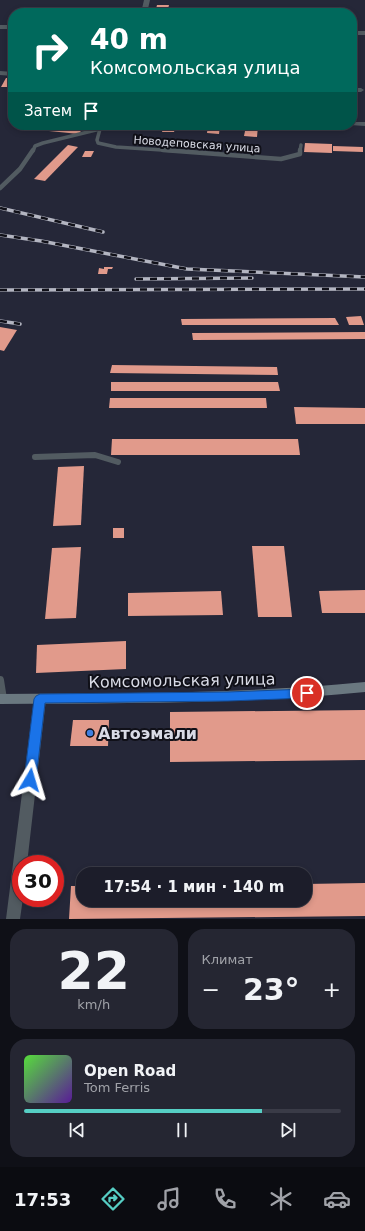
<!DOCTYPE html>
<html lang="ru">
<meta charset="utf-8">
<style>
body{margin:0;font-family:"DejaVu Sans",sans-serif;background:#252632;color:#f1f3f6;height:100vh;display:flex;flex-direction:column;font-size:15px;white-space:nowrap}
*{box-sizing:border-box;margin:0}
p{font-size:13px;color:#a0a2a8}
.icon{flex:none;width:22px;height:22px;fill:none;stroke:currentColor;stroke-width:2;stroke-linecap:round;stroke-linejoin:round}
.map{position:relative;height:919px;overflow:hidden}
.sheet{display:flex;flex-direction:column;gap:10px;padding:10px;background:#0f1017;flex:1}
.sheet>*{flex:none}
.guide{position:absolute;left:8px;top:8px;width:349px;height:122px;border-radius:16px;box-shadow:0 2px 6px #0003,0 0 0 1px #3a3b47;background:#00695c;color:#fff;overflow:hidden}
.speed{position:absolute;left:12px;top:855px;display:flex;gap:8px;font-size:20px;font-weight:700;text-align:center}
.speed>*{display:grid;place-content:center;width:52px;height:52px;border-radius:50%;background:#1c1d2a;box-shadow:0 2px 6px #0003,0 0 0 1px #3a3b47;line-height:1}
.speed .limit{border:6px solid #d22;background:#fff;color:#111}
.pin{position:absolute;display:grid;place-items:center;width:34px;height:34px;color:#fff;margin:-17px;border:2px solid #fff;border-radius:50%;box-shadow:0 1px 4px #0007}
.me{position:absolute;width:44px;margin:-22px;rotate:7deg;stroke-linejoin:round;filter:drop-shadow(0 0 3px #0008)}
.turn{display:flex;align-items:center;gap:14px;height:84px;padding:0 16px;font-size:18px}
.turn .icon{width:52px;height:52px;stroke-width:2.5}
.turn b{display:block;font-size:28px;line-height:34px}
.then{display:flex;align-items:center;height:38px;padding:0 16px;background:#0003;gap:8px;font-size:15px}
.big{font-size:30px;font-weight:700;line-height:1.1}
.sheet .widget{flex:1;display:flex;flex-direction:column;justify-content:center;gap:6px;min-width:0;padding:0 14px;border-radius:16px;background:#252632}
.sheet .dial{align-items:center;gap:0}
.dial b{font-size:52px;line-height:1}
.song{display:flex;align-items:center;gap:12px}
.cover{width:48px;height:48px;border-radius:6px;background:linear-gradient(135deg,hsl(110 70% 55%),hsl(270 70% 35%))}
.played{height:4px;border-radius:2px;background:linear-gradient(90deg,#56cec4 75%,#3a3b47 75%)}
.keys{display:flex;justify-content:space-around;direction:ltr}
.heat{display:flex;justify-content:space-between;align-items:center;font-size:22px;direction:ltr}
.sheet .tiles{flex:1;display:grid;gap:10px;grid-template-columns:1fr 1fr}
.widget:last-child{grid-column:span 2}
.trip{position:absolute;left:76px;top:867px;width:236px;height:40px;border-radius:16px;background:#1c1d2a;box-shadow:0 2px 6px #0003,0 0 0 1px #3a3b47;font-weight:700;line-height:40px;text-align:center}
.menu{display:flex;height:64px;justify-content:space-around;align-items:center;background:#0b0c11;color:#a0a2a8}
.menu .icon{width:28px;height:28px}
.menu .selected{color:#56cec4}
.menu b{font-size:18px;color:#f1f3f6}
.map>svg:first-child{display:block}
.building{fill:#e19a8b}
.lines{fill:none;stroke-linecap:round;stroke-linejoin:round}
.lane-far3{stroke:#525b61;stroke-width:3.5}
.lane-far2{stroke:#525b61;stroke-width:4.5}
.lane-far1{stroke:#525b61;stroke-width:6}
.lane{stroke:#525b61;stroke-width:8}
.street{fill:#525b61;fill-rule:evenodd}
.secondary{fill:#6a7880;fill-rule:evenodd}
.rail-casing{stroke:#b3b5c1;stroke-width:3.5}
.rail{stroke:#101018;stroke-width:2.5;stroke-dasharray:7;stroke-linecap:butt}
.route{fill:#1a73e8;stroke:#114b97}
.shop-dot{fill:#3f7fe0;stroke:#101018;stroke-width:1.5}
.labels{text-anchor:middle;stroke-width:4;stroke-linejoin:round;paint-order:stroke}
.far-street-label{font-size:11px;fill:#d9dbe6;stroke:#101018}
.near-street-label{font-size:16px;fill:#d9dbe6;stroke:#101018}
.near-poi-label{font-size:16px;font-weight:bold;fill:#d9dbe6;stroke:#101018;text-anchor:start}
</style>
<div class="map">
<svg width="365" height="919" viewBox="0 0 365 919">
<rect width="100%" height="100%" fill="#252738"/>
<g class="building">
<path d="M 157,5 L 169,5 L 168,9 L 156,9 Z"/>
<path d="M 6,78 L 13,78 L 13,87 L 1,87 Z"/>
<path d="M 122,125 L 134,125 L 133,129 L 121,128 Z"/>
<path d="M 164,125 L 176,125 L 174,132 L 162,132 Z"/>
<path d="M 208,125 L 220,125 L 219,134 L 207,133 Z"/>
<path d="M 52,126 L 82,129 L 79,134 L 49,131 Z"/>
<path d="M 246,126 L 258,126 L 257,137 L 244,136 Z"/>
<path d="M 305,143 L 332,144 L 332,153 L 304,152 Z"/>
<path d="M 68,145 L 78,147 L 45,181 L 34,179 Z"/>
<path d="M 333,146 L 363,147 L 363,152 L 333,151 Z"/>
<path d="M 85,151 L 94,151 L 91,157 L 82,157 Z"/>
<path d="M 104,267 L 113,267 L 112,269 L 108,269 L 107,274 L 98,274 L 99,268 L 104,269 Z"/>
<path d="M 361,316 L 364,325 L 349,325 L 346,317 Z"/>
<path d="M 335,318 L 339,325 L 182,325 L 181,319 Z"/>
<path d="M 0,327 L 17,330 L 4,351 L 0,350 Z"/>
<path d="M 365,332 L 365,339 L 193,340 L 192,333 Z"/>
<path d="M 112,365 L 277,367 L 278,375 L 110,373 Z"/>
<path d="M 111,382 L 278,382 L 280,391 L 111,391 Z"/>
<path d="M 110,398 L 266,398 L 267,408 L 109,408 Z"/>
<path d="M 294,407 L 365,408 L 365,424 L 296,424 Z"/>
<path d="M 112,439 L 298,439 L 300,455 L 111,455 Z"/>
<path d="M 84,466 L 81,525 L 53,526 L 58,467 Z"/>
<rect x="113" y="528" width="11" height="10"/>
<path d="M 252,546 L 284,546 L 292,617 L 258,617 Z"/>
<path d="M 81,547 L 76,618 L 45,619 L 52,548 Z"/>
<path d="M 365,590 L 365,613 L 322,613 L 319,591 Z"/>
<path d="M 221,591 L 223,615 L 128,616 L 128,593 Z"/>
<path d="M 126,641 L 126,669 L 36,673 L 37,645 Z"/>
<path d="M 365,710 L 365,760 L 170,762 L 170,712 Z"/>
<path d="M 73,720 L 109,720 L 108,746 L 70,746 Z"/>
<path d="M 365,883 L 365,916 L 69,919 L 71,886 L 83,886 L 83,900 L 305,900 L 305,884 Z"/>
</g>
<g class="lines">
<g class="lane-far3">
<path d="M 100,129 L 97,140 L 98,143 L 116,147 L 177,151"/>
<path d="M 33,151 L 35,146 L 43,143 L 100,129"/>
<path d="M 300,151 L 301,145"/>
</g>
<g class="lane-far2">
<path d="M 163,150 L 281,159 L 300,154 L 300,150"/>
<path d="M 0,188 L 20,169 L 33,150"/>
</g>
<path class="lane-far1" d="M 35,457 L 95,455 L 118,462"/>
<path class="lane" d="M 0,680 L 3,699"/>
<g class="street">
<path d="M 144,0 L 150,0 L 147,13 L 141,13 Z"/>
<rect x="0" y="25" width="13" height="4"/>
<rect x="352" y="31" width="13" height="4"/>
<path d="M 0,71 L 13,72 L 13,76 L 0,75 Z"/>
<path d="M 352,88 L 361,88 L 364,90 L 361,92 L 352,92 Z"/>
<path d="M 352,122 L 365,122 L 365,126 L 350,125 L 352,125 Z"/>
<path d="M 102,125 L 109,125 L 102,130 L 98,130 L 98,128 Z"/>
<path d="M 40,694 L 44,695 L 46,699 L 27,864 L 21,864 L 21,898 L 23,898 L 20,919 L 6,919 L 34,699 L 36,695 Z"/>
</g>
<path class="secondary" d="M 365,682 L 365,692 C 244,704 122,703 0,704 L 0,694 C 122,693 244,694 365,682 Z"/>
<defs>
<g id="rail">
<path d="M 0,208 L 103,232"/>
<path d="M 0,235 L 41,241 L 187,269 L 365,277"/>
<path d="M 136,279 L 252,278"/>
<path d="M 0,290 L 365,289"/>
<path d="M 0,321 L 20,324"/>
</g>
</defs>
<use href="#rail" class="rail-casing"/>
<use href="#rail" class="rail"/>
</g>
<path class="route" d="M 307,689 L 311,690 L 313,693 L 311,697 L 307,698 L 228,701 L 45,703 L 36,780 L 34,783 L 30,785 L 26,783 L 24,780 L 34,699 L 36,696 L 40,694 L 228,692 Z"/>
<circle class="shop-dot" cx="90" cy="733" r="4"/>
<g class="labels">
<g class="far-street-label">
<text transform="translate(197 144) rotate(4)" y="4">Новодеповская улица</text>
</g>
<g class="near-street-label">
<text transform="translate(182 680) rotate(-1)" y="6">Комсомольская улица</text>
</g>
<g class="near-poi-label">
<text x="98" y="739">Автоэмали</text>
</g>
</g>
</svg>
<div class="speed"><div class="limit">30</div></div>
<div class="pin" style="left:307px;top:693px;background:#d93025"><svg class="icon" aria-label="arrive" viewBox="0 0 24 24"><path d="M6 21V4h12l-3 4 3 4H6"/></svg></div>
<svg class="me" style="left:30px;top:780px" viewBox="-20 -20 40 40"><path d="M0-17L14 15 0 8-14 15z" fill="#1a73e8" stroke="#fff" stroke-width="4"/></svg>
<div class="trip">17:54 · 1 мин · 140 m</div>
<div class="guide">
<div class="turn"><svg class="icon" aria-label="right" viewBox="0 0 24 24"><path d="M7 20v-9h11M14 6l5 5-5 5"/></svg><div><b>40 m</b>Комсомольская улица</div></div>
<div class="then">Затем<svg class="icon" aria-label="arrive" viewBox="0 0 24 24"><path d="M6 21V4h12l-3 4 3 4H6"/></svg></div>
</div>
</div>
<section class="sheet">
<div class="tiles">
<div class="widget dial"><b>22</b><p>km/h</p></div>
<div class="widget"><p>Климат</p>
<div class="heat"><a>−</a><b class="big">23°</b><a>+</a></div>
</div>
<div class="widget">
<div class="song"><i class="cover"></i><div><b>Open Road</b><p>Tom Ferris</p></div></div>
<div class="played"></div>
<div class="keys"><svg class="icon" aria-label="previous" viewBox="0 0 24 24"><path d="M18 5L8 12l10 7zM5 5v14"/></svg><svg class="icon" aria-label="pause" viewBox="0 0 24 24"><path d="M8 5v14M16 5v14"/></svg><svg class="icon" aria-label="next" viewBox="0 0 24 24"><path d="M6 5l10 7-10 7zM19 5v14"/></svg></div>
</div>
</div>
</section>
<nav class="menu">
<b>17:53</b>
<svg class="icon selected" aria-label="directions" viewBox="0 0 24 24"><path d="M12 3l9 9-9 9-9-9zM9 14v-3h6M13 9l2 2-2 2"/></svg>
<svg class="icon" aria-label="music" viewBox="0 0 24 24"><path d="M9 18V5l10-2v13"/><circle cx="6" cy="18" r="3"/><circle cx="16" cy="16" r="3"/></svg>
<svg class="icon" aria-label="phone" viewBox="0 0 24 24"><path d="M5 4h4l2 5-3 2q2 4 5 5l2-3 5 2v4C11 20 4 13 5 4z"/></svg>
<svg class="icon" aria-label="climate" viewBox="0 0 24 24"><path d="M12 3v18M4 7l16 10M4 17L20 7"/></svg>
<svg class="icon" aria-label="car" viewBox="0 0 24 24"><path d="M5 17H2v-5l4-1 3-4h7l3 4 3 1v5h-3M9 17h6M6 11h13"/><circle cx="7" cy="17" r="2"/><circle cx="17" cy="17" r="2"/></svg>
</nav>
